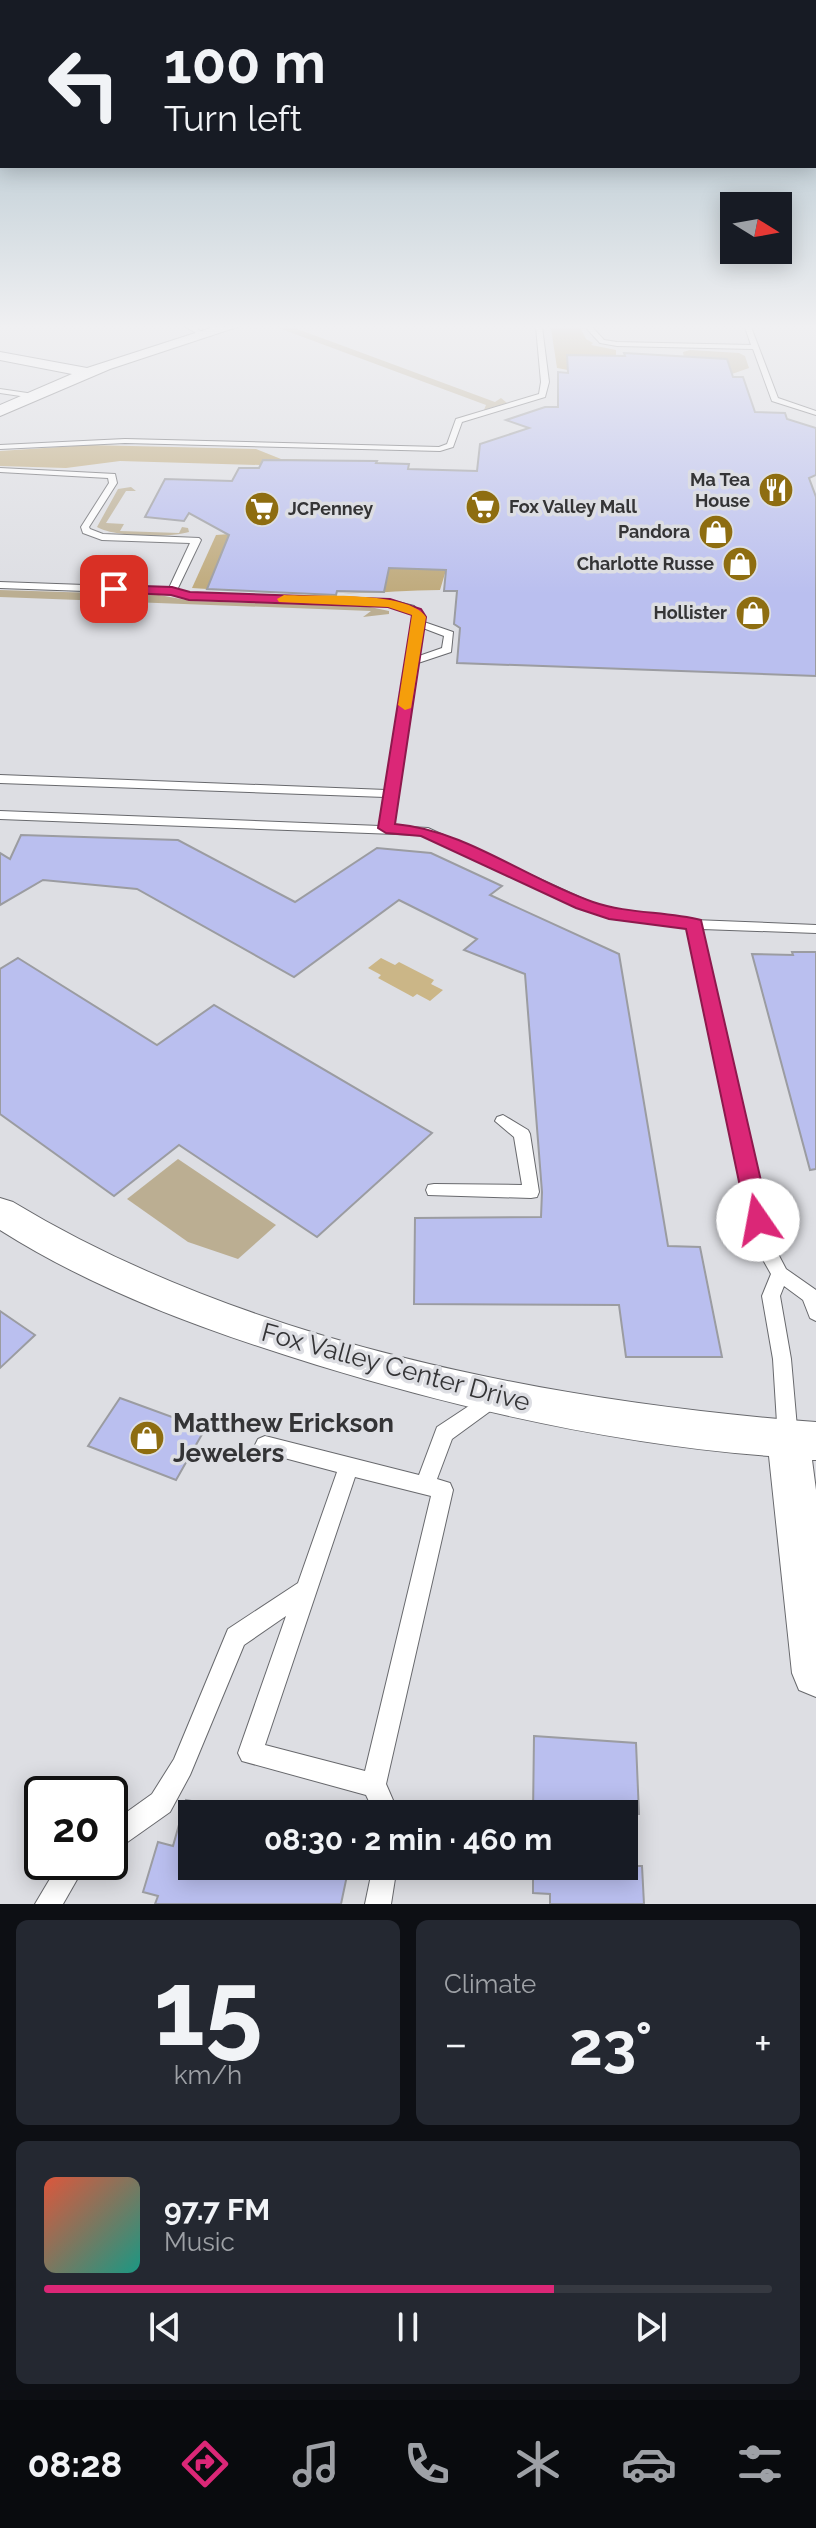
<!DOCTYPE html>
<meta charset="utf-8">
<style>
body{margin:0;font-family:Raleway,sans-serif;background:#242831;color:#f1f3f6;height:100vh;display:flex;flex-direction:column;font-size:30px;white-space:nowrap}
*{box-sizing:border-box;margin:0}
p{font-size:26px;color:#9ea1a6}
.icon{flex:none;width:44px;height:44px;fill:none;stroke:currentColor;stroke-width:2;stroke-linecap:round;stroke-linejoin:round}
.map{position:relative;height:1904px;overflow:hidden}
.details{display:flex;flex-direction:column;gap:16px;padding:16px;background:#0d0f14;flex:1}
.details>*{flex:none}
.guide{position:absolute;left:0px;top:0px;width:816px;height:168px;box-shadow:0 4px 20px #0003;background:#171b24;color:#f1f3f6;overflow:hidden}
.needle{width:52px;rotate:101deg}
.controls{position:absolute;left:720px;top:192px;display:grid;gap:16px}
.controls a{display:grid;place-items:center;width:72px;height:72px;border-radius:0px;background:#171b24;box-shadow:0 4px 20px #0003;font-size:40px}
.speed{position:absolute;left:24px;top:1776px;display:flex;gap:16px;font-size:40px;font-weight:700;text-align:center}
.speed>*{display:grid;place-content:center;width:104px;height:104px;border-radius:50%;background:#171b24;box-shadow:0 4px 20px #0003;line-height:1}
.speed .limit{border:4px solid #111;border-radius:12px;background:#fff;color:#111}
.pin{position:absolute;display:grid;place-items:center;width:68px;height:68px;color:#fff;margin:-34px;border-radius:16px;box-shadow:0 4px 12px #0006}
.me{position:absolute;width:88px;margin:-44px;rotate:348deg;stroke-linejoin:round;filter:drop-shadow(0 0 6px #0008)}
.turn{display:flex;align-items:center;gap:28px;height:168px;padding:0 32px;font-size:36px}
.turn .icon{width:104px;height:104px;stroke-width:2.5}
.turn b{display:block;font-size:56px;line-height:68px}
.big{font-size:60px;font-weight:700;line-height:1.1}
.details .widget{flex:1;display:flex;flex-direction:column;justify-content:center;gap:12px;min-width:0;padding:0 28px;border-radius:12px;background:#242831}
.details .dial{align-items:center;gap:0}
.dial b{font-size:104px;line-height:1}
.song{display:flex;align-items:center;gap:24px}
.cover{width:96px;height:96px;border-radius:12px;background:linear-gradient(135deg,hsl(10 70% 55%),hsl(170 70% 35%))}
.played{height:8px;border-radius:4px;background:linear-gradient(90deg,#db2777 70%,#363941 70%)}
.keys{display:flex;justify-content:space-around;direction:ltr}
.heat{display:flex;justify-content:space-between;align-items:center;font-size:44px;direction:ltr}
.details .tiles{flex:1;display:grid;gap:16px;grid-template-columns:1fr 1fr}
.widget:last-child{grid-column:span 2}
.trip{position:absolute;left:178px;top:1800px;width:460px;height:80px;border-radius:0px;background:#171b24;box-shadow:0 4px 20px #0003;font-weight:700;line-height:80px;text-align:center}
.dock{display:flex;height:128px;justify-content:space-around;align-items:center;background:#090b0e;color:#9ea1a6}
.dock .icon{width:56px;height:56px}
.dock .current{color:#db2777}
.dock b{font-size:36px;color:#f1f3f6}
.map>svg:first-child{display:block}
.green{fill:#bbae92}
.forest{fill:#bfaa7c}
.water{fill:#cbb687}
.building{fill:#babfef;stroke:#9b9ca1;stroke-width:2}
.lines{fill:none;stroke-linecap:round;stroke-linejoin:round}
.service-casing{stroke:#68696d;stroke-width:2}
.minor-casing{stroke:#68696d;stroke-width:2}
.service{fill:#fff;fill-rule:evenodd}
.minor{fill:#fff;fill-rule:evenodd}
.route{fill:#db2777;stroke:#8e194d;stroke-width:2}
.slow{fill:#f59e0b}
.labels{text-anchor:middle;stroke-width:7;stroke-linejoin:round;paint-order:stroke}
.far-poi-label{font-size:18px;font-weight:bold;fill:#343436;stroke:#dddee3;text-anchor:end}
.near-street-label{font-size:26px;fill:#343436;stroke:#dddee3}
.near-poi-label{font-size:26px;font-weight:bold;fill:#343436;stroke:#dddee3;text-anchor:start}
</style>
<div class="map">
<svg width="816" height="1904" viewBox="0 0 816 1904">
<rect width="100%" height="100%" fill="#dddee3"/>
<g class="green">
<path d="M 276,327 L 292,327 L 495,402 L 501,398 L 507,403 L 484,410 L 486,405 Z"/>
<path d="M 690,350 L 739,353 L 745,356 L 749,368 L 732,374 L 727,359 L 684,358 L 683,352 Z"/>
<path d="M 131,487 L 136,491 L 126,491 L 106,523 L 124,524 L 120,531 L 179,533 L 182,527 L 188,528 L 189,532 C 170,538 113,537 97,527 L 118,489 Z"/>
<path d="M 0,590 L 159,595 L 192,601 L 370,607 L 389,611 L 389,614 L 363,617 L 371,611 L 0,597 Z"/>
<path d="M 178,1159 L 276,1225 L 238,1259 L 188,1242 L 127,1199 Z"/>
</g>
<g class="forest">
<path d="M 580,327 L 586,339 L 593,343 L 591,345 L 616,350 L 616,355 L 568,355 L 568,370 L 557,368 L 551,328 Z"/>
<path d="M 89,445 L 256,449 L 281,459 L 322,460 L 263,460 L 260,465 L 120,461 L 66,468 L 0,466 L 0,451 Z"/>
<path d="M 230,534 L 207,589 L 192,588 L 216,535 Z"/>
<path d="M 389,568 L 446,570 L 440,590 C 406,590 373,594 337,593 L 384,592 Z"/>
</g>
<path class="water" d="M 381,958 L 395,965 L 399,962 L 434,980 L 431,984 L 443,990 L 430,1001 L 417,994 L 413,997 L 378,978 L 381,975 L 368,968 Z"/>
<g class="building">
<path d="M 624,353 L 727,359 L 733,377 L 743,377 L 755,412 L 785,413 L 787,419 L 816,428 L 816,475 L 809,478 L 816,497 L 816,676 L 457,663 L 460,628 L 454,624 L 457,591 L 444,591 L 446,570 L 389,568 L 384,592 L 337,591 L 336,595 L 207,589 L 229,535 L 189,513 L 184,521 L 145,517 L 165,479 L 232,481 L 239,468 L 259,468 L 263,460 L 377,461 L 376,463 L 409,464 L 408,469 L 477,471 L 480,444 L 529,428 L 506,420 L 545,407 L 558,407 L 558,372 L 568,373 L 567,355 L 625,356 Z"/>
<path d="M 21,835 L 178,840 L 295,902 L 377,848 L 431,853 L 502,886 L 490,895 L 619,954 L 668,1246 L 700,1247 L 722,1357 L 626,1357 L 619,1305 L 414,1304 L 415,1218 L 541,1217 L 542,1192 L 525,974 L 464,950 L 477,939 L 399,900 L 294,977 L 137,889 L 43,880 L 0,905 L 0,853 L 10,859 Z"/>
<path d="M 792,952 L 816,952 L 816,1169 L 810,1170 L 752,954 L 793,955 Z"/>
<path d="M 18,958 L 157,1045 L 214,1005 L 432,1133 L 317,1237 L 179,1145 L 114,1196 L 0,1114 L 0,969 Z"/>
<path d="M 0,1311 L 35,1335 L 0,1368 Z"/>
<path d="M 120,1398 L 205,1429 L 176,1480 L 88,1446 Z"/>
<path d="M 534,1736 L 636,1743 L 639,1814 L 533,1814 Z"/>
<path d="M 186,1800 L 192,1801 L 192,1866 L 349,1866 L 341,1904 L 155,1904 L 158,1896 L 143,1892 L 158,1842 L 173,1846 Z"/>
<path d="M 533,1866 L 642,1866 L 644,1904 L 550,1904 L 550,1894 L 533,1893 Z"/>
</g>
<g class="lines">
<defs>
<g id="service">
<path d="M 186,327 L 195,327 L 206,335 L 201,336 Z"/>
<path d="M 536,327 L 542,327 L 549,382 L 545,397 L 462,422 L 453,447 L 440,451 L 125,443 L 0,449 L 0,445 L 125,439 L 439,447 L 447,444 L 456,419 L 539,394 L 541,382 Z"/>
<path d="M 585,327 L 592,327 L 604,340 L 617,342 L 751,345 L 745,327 L 751,327 L 778,398 L 816,411 L 816,415 L 772,401 L 753,349 L 617,346 L 600,343 Z"/>
<path d="M 0,389 L 34,394 L 38,396 L 34,398 L 0,393 Z"/>
<path d="M 0,468 L 115,474 L 117,483 L 89,527 L 90,529 L 103,534 L 199,538 L 201,540 L 177,590 L 190,593 L 390,600 L 414,606 L 425,617 L 424,622 L 453,632 L 451,652 L 418,663 L 393,826 L 428,828 L 588,901 L 617,911 L 694,920 L 816,925 L 816,933 L 702,929 L 775,1248 L 786,1269 L 816,1290 L 816,1321 L 810,1318 L 803,1300 L 784,1286 L 780,1296 L 791,1359 L 798,1439 L 795,1445 L 788,1448 L 781,1445 L 778,1439 L 773,1359 L 762,1296 L 771,1274 L 757,1249 L 688,927 L 615,919 L 578,907 L 422,835 L 0,819 L 0,811 L 380,826 L 385,797 L 0,783 L 0,775 L 386,790 L 415,618 L 408,610 L 390,606 L 189,599 L 171,594 L 0,588 L 0,582 L 169,588 L 190,543 L 102,540 L 83,533 L 81,527 L 109,483 L 108,478 L 0,472 ZM 423,628 L 444,636 L 442,648 L 419,656 Z"/>
<path d="M 503,1115 L 528,1130 L 530,1134 L 539,1192 L 537,1197 L 531,1198 L 428,1195 L 426,1190 L 428,1185 L 434,1184 L 522,1185 L 514,1137 L 495,1121 L 497,1117 Z"/>
<path d="M 493,1390 L 500,1392 L 503,1398 L 500,1404 L 452,1439 L 437,1479 L 450,1483 L 453,1490 L 386,1784 L 399,1814 L 375,1814 L 366,1795 L 242,1761 L 238,1753 L 286,1616 L 244,1645 L 190,1775 L 170,1812 L 119,1848 L 110,1851 L 110,1824 L 152,1794 L 174,1759 L 228,1629 L 298,1583 L 337,1472 L 258,1451 L 255,1445 L 258,1439 L 265,1436 L 419,1475 L 437,1427 ZM 355,1477 L 431,1496 L 365,1771 L 265,1745 Z"/>
<path d="M 60,1862 L 87,1862 L 63,1904 L 35,1904 Z"/>
<path d="M 373,1866 L 397,1866 L 391,1904 L 365,1904 Z"/>
</g>
<g id="minor">
<path d="M 214,327 L 237,327 L 110,369 L 0,416 L 0,405 L 72,374 L 0,360 L 0,352 L 87,368 Z"/>
<path d="M 0,1198 L 13,1202 C 244,1342 549,1402 816,1422 L 816,1460 L 812,1460 L 816,1490 L 816,1697 L 799,1690 L 792,1673 L 769,1456 C 615,1444 464,1410 317,1365 C 207,1331 98,1292 0,1230 Z"/>
</g>
</defs>
<use href="#service" class="service-casing"/>
<use href="#minor" class="minor-casing"/>
<use href="#service" class="service"/>
<use href="#minor" class="minor"/>
</g>
<linearGradient id="sky" x2="0" y2="1"><stop stop-color="#9cb5c1"/><stop offset="0.55" stop-color="#f0f0f2"/><stop offset="1" stop-color="#f0f0f2" stop-opacity="0"/></linearGradient>
<rect width="816" height="594" fill="url(#sky)"/>
<path class="route" d="M 114,585 L 172,587 L 190,592 L 390,599 L 421,609 L 426,617 L 395,824 C 466,830 526,879 593,902 C 628,914 665,911 701,920 L 770,1220 L 766,1226 L 758,1228 L 750,1226 L 747,1220 L 686,929 L 609,919 L 576,908 L 421,836 L 386,833 L 378,828 L 412,615 L 388,607 L 189,600 L 171,595 L 110,592 L 110,586 Z"/>
<path class="slow" d="M 284,595 C 316,597 408,590 426,617 L 411,708 L 405,710 L 398,705 L 412,615 L 388,607 L 279,602 L 277,599 Z"/>
<defs>
<symbol id="restaurant-disc" viewBox="-11 -11 22 22"><circle r="9.5" fill="#8e6d10" stroke="#dddee3"/><path d="M-5-6h1v4h1v-4h1v4h1v-4h1v5L-1.5 .5V6h-2V.5L-5-1ZM5-6V6H3V1.5H1.5Q1.5-4 5-6Z" fill="#fff"/></symbol>
<symbol id="supermarket-disc" viewBox="-11 -11 22 22"><circle r="9.5" fill="#8e6d10" stroke="#dddee3"/><path d="M-6-5.5h2.5l.6 2H6L4.5 2H-2.5L-4.4-4H-6ZM-1.5 3.2a1.3 1.3 0 1 0 .1 0ZM3 3.2a1.3 1.3 0 1 0 .1 0Z" fill="#fff"/></symbol>
<symbol id="shop-disc" viewBox="-11 -11 22 22"><circle r="9.5" fill="#8e6d10" stroke="#dddee3"/><path d="M-5-2.5h2.3a2.7 3.5 0 0 1 5.4 0H5L5.5 6h-11ZM-1.5-2.5h3a1.5 2.3 0 0 0-3 0Z" fill="#fff"/></symbol>
</defs>
<g fill-rule="evenodd">
<use href="#restaurant-disc" x="756" y="470" width="40" height="40"/>
<use href="#supermarket-disc" x="463" y="487" width="40" height="40"/>
<use href="#supermarket-disc" x="242" y="489" width="40" height="40"/>
<use href="#shop-disc" x="696" y="512" width="40" height="40"/>
<use href="#shop-disc" x="720" y="544" width="40" height="40"/>
<use href="#shop-disc" x="733" y="593" width="40" height="40"/>
<use href="#shop-disc" x="127" y="1418" width="40" height="40"/>
</g>
<g class="labels">
<g class="far-poi-label">
<text x="750" y="486">Ma Tea<tspan x="750" dy="21">House</tspan></text>
<text x="509" y="513" text-anchor="start">Fox Valley Mall</text>
<text x="288" y="515" text-anchor="start">JCPenney</text>
<text x="690" y="538">Pandora</text>
<text x="714" y="570">Charlotte Russe</text>
<text x="727" y="619">Hollister</text>
</g>
<g class="near-street-label">
<text transform="translate(396 1367) rotate(15)" y="9">Fox Valley Center Drive</text>
</g>
<g class="near-poi-label">
<text x="173" y="1432">Matthew Erickson<tspan x="173" dy="30">Jewelers</tspan></text>
</g>
</g>
</svg>
<div class="controls">
<a><svg class="needle" viewBox="-14 -14 28 28"><path d="M0-13l5 13h-10z" fill="#e53935"/><path d="M0 13l5-13h-10z" fill="#9ea1a6"/></svg></a>
</div>
<div class="speed"><div class="limit">20</div></div>
<div class="pin" style="left:114px;top:589px;background:#d93025"><svg class="icon" aria-label="arrive" viewBox="0 0 24 24"><path d="M6 21V4h12l-3 4 3 4H6"/></svg></div>
<svg class="me" style="left:758px;top:1220px" viewBox="-20 -20 40 40"><circle r="19" fill="#fff"/><path d="M0-13L10 11 0 6-10 11z" fill="#db2777"/></svg>
<div class="trip">08:30 · 2 min · 460 m</div>
<div class="guide">
<div class="turn"><svg class="icon" aria-label="left" viewBox="0 0 24 24"><path d="M17 20v-9H6M10 6l-5 5 5 5"/></svg><div><b>100 m</b>Turn left</div></div>
</div>
</div>
<section class="details">
<div class="tiles">
<div class="widget dial"><b>15</b><p>km/h</p></div>
<div class="widget"><p>Climate</p>
<div class="heat"><a>−</a><b class="big">23°</b><a>+</a></div>
</div>
<div class="widget">
<div class="song"><i class="cover"></i><div><b>97.7 FM</b><p>Music</p></div></div>
<div class="played"></div>
<div class="keys"><svg class="icon" aria-label="previous" viewBox="0 0 24 24"><path d="M18 5L8 12l10 7zM5 5v14"/></svg><svg class="icon" aria-label="pause" viewBox="0 0 24 24"><path d="M8 5v14M16 5v14"/></svg><svg class="icon" aria-label="next" viewBox="0 0 24 24"><path d="M6 5l10 7-10 7zM19 5v14"/></svg></div>
</div>
</div>
</section>
<nav class="dock">
<b>08:28</b>
<svg class="icon current" aria-label="directions" viewBox="0 0 24 24"><path d="M12 3l9 9-9 9-9-9zM9 14v-3h6M13 9l2 2-2 2"/></svg>
<svg class="icon" aria-label="music" viewBox="0 0 24 24"><path d="M9 18V5l10-2v13"/><circle cx="6" cy="18" r="3"/><circle cx="16" cy="16" r="3"/></svg>
<svg class="icon" aria-label="phone" viewBox="0 0 24 24"><path d="M5 4h4l2 5-3 2q2 4 5 5l2-3 5 2v4C11 20 4 13 5 4z"/></svg>
<svg class="icon" aria-label="climate" viewBox="0 0 24 24"><path d="M12 3v18M4 7l16 10M4 17L20 7"/></svg>
<svg class="icon" aria-label="car" viewBox="0 0 24 24"><path d="M5 17H2v-5l4-1 3-4h7l3 4 3 1v5h-3M9 17h6M6 11h13"/><circle cx="7" cy="17" r="2"/><circle cx="17" cy="17" r="2"/></svg>
<svg class="icon" aria-label="filters" viewBox="0 0 24 24"><path d="M4 7h16M4 17h16"/><circle cx="9" cy="7" r="2"/><circle cx="15" cy="17" r="2"/></svg>
</nav>
